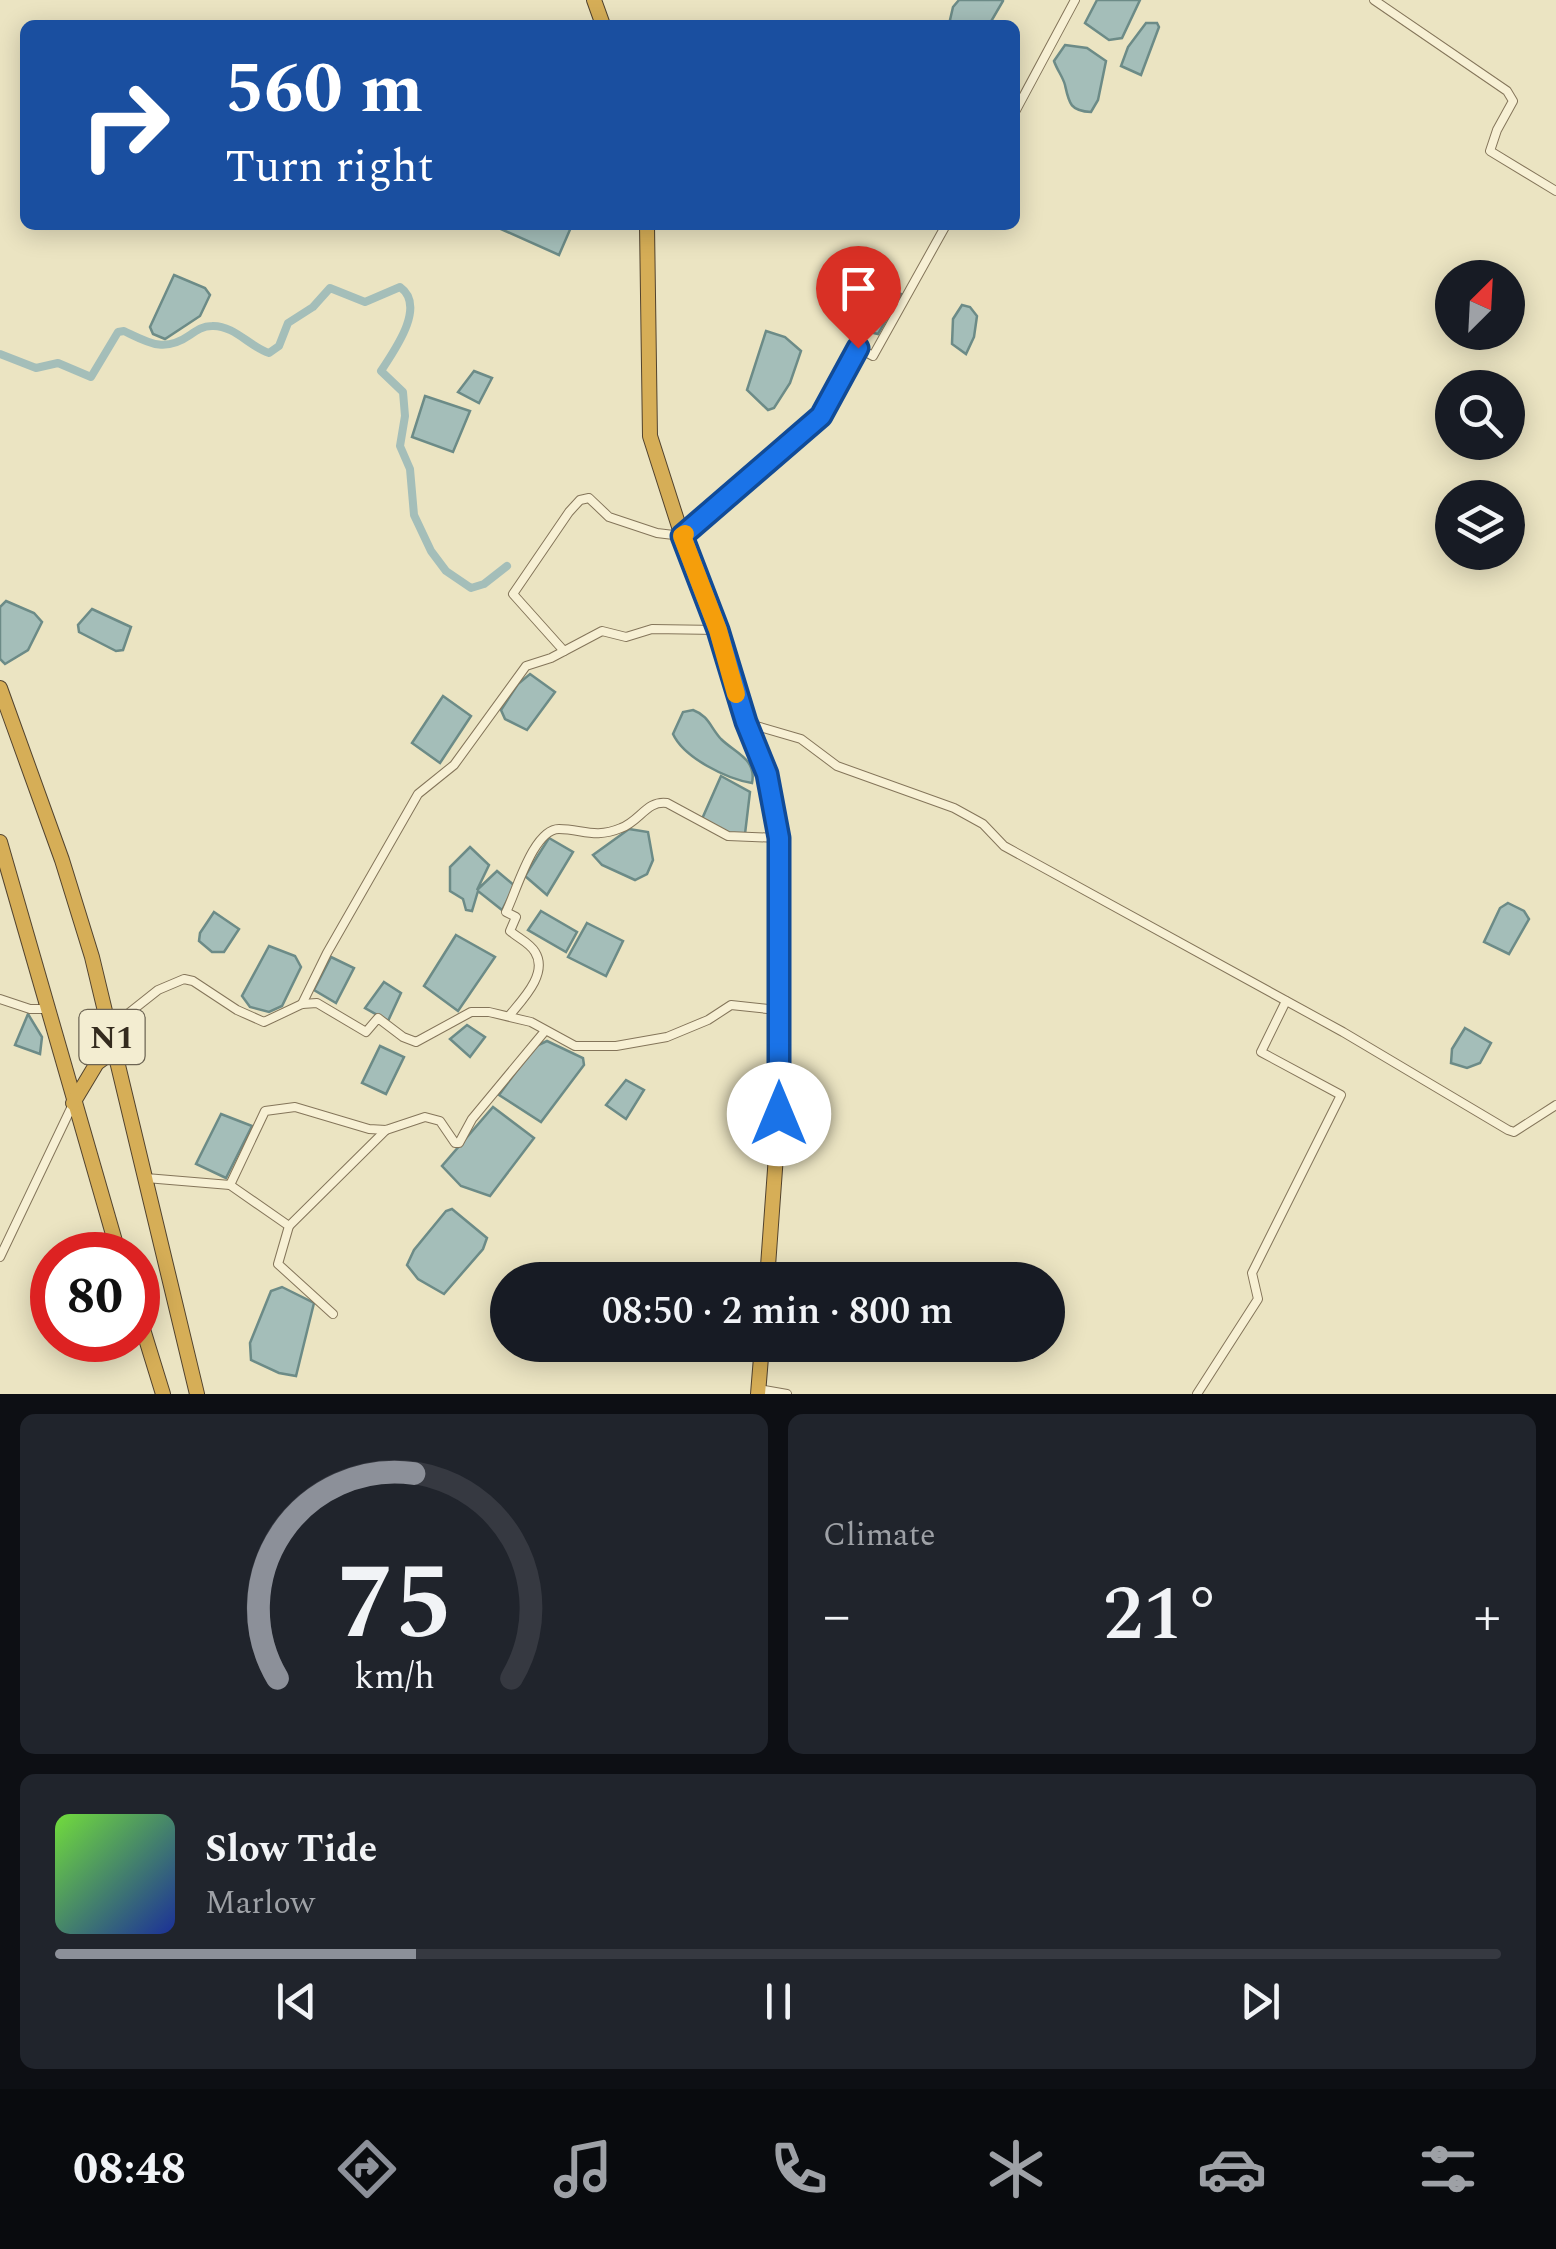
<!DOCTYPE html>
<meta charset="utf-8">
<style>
body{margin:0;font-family:Spectral,serif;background:#20242c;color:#f1f3f6;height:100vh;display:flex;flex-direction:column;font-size:38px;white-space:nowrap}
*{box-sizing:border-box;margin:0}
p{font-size:32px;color:#9ea1a6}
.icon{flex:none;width:55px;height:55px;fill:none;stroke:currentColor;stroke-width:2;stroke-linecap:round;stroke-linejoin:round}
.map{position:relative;height:1394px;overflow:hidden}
.panel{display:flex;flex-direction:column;gap:20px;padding:20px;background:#0d0f14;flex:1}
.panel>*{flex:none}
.hud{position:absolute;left:20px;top:20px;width:1000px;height:210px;border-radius:15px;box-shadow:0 5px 25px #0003;background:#1a4fa0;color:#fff;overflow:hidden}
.needle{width:65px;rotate:24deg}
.buttons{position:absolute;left:1435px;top:260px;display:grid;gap:20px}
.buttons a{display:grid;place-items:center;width:90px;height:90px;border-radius:50%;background:#171b24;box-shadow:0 5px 25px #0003;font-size:50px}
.speed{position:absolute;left:30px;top:1232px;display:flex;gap:20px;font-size:50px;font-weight:700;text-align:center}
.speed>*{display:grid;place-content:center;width:130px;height:130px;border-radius:50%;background:#171b24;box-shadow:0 5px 25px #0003;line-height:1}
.speed .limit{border:15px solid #d22;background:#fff;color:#111}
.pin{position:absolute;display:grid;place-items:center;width:85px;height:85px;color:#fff;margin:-102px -42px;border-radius:50% 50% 50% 0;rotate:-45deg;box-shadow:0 0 10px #0007}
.pin .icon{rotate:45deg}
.me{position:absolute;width:110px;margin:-55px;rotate:0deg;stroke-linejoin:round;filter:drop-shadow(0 0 8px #0008)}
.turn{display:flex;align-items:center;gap:35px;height:210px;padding:0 40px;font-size:45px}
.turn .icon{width:130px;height:130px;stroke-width:2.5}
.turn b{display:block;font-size:70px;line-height:85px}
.big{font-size:75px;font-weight:600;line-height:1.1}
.panel .widget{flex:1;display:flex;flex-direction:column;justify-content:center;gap:15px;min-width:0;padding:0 35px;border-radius:15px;background:#20242c}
.panel .dial{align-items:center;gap:0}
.dial svg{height:260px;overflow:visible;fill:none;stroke:#363941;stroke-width:7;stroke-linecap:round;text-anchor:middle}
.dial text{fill:#f1f3f6;stroke:none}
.song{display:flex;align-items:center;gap:30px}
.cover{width:120px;height:120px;border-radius:15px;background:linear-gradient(135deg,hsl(100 70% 55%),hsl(230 70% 35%))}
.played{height:10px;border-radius:5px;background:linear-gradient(90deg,#8c9099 25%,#363941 25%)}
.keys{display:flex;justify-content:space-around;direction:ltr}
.heat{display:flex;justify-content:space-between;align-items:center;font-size:55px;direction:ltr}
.panel .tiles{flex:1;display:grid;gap:20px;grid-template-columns:1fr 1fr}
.widget:last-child{grid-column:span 2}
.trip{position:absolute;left:490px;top:1262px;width:575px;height:100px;border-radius:50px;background:#171b24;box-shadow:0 5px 25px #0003;font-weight:600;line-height:100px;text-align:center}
.menu{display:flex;height:160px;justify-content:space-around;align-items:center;background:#090b0e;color:#9ea1a6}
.menu .icon{width:70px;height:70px}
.menu .current{color:#8c9099}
.menu b{font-size:45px;color:#f1f3f6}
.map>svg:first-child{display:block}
.water{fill:#a4beb9;stroke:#6c8b87;stroke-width:2.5}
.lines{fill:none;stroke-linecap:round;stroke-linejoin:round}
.canal{stroke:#a4beb9;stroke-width:8}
.street-casing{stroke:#84755a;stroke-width:10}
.highway-casing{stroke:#52432e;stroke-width:16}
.street{stroke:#f7f0d4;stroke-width:8}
.highway{stroke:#d6ae57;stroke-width:14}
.route-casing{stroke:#114b97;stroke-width:25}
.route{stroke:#1a73e8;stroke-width:18}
.slow{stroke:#f59e0b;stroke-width:18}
.labels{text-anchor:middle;stroke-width:10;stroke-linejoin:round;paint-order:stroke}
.shield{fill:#f3edd1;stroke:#6d6554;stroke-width:2.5}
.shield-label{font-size:32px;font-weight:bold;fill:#342b1e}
</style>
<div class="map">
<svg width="1556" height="1394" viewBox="0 0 1556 1394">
<rect width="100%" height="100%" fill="#ebe4c2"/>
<g class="water">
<path d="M 959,0 L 1003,0 L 1003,1 L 989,25 L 954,25 L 950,20 L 953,7 Z"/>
<path d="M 1097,0 L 1140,0 L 1122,38 L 1109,40 L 1085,23 Z"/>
<path d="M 1146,23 L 1157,23 L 1159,27 L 1141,75 L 1121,66 L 1128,47 Z"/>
<path d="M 1065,45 L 1087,48 L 1106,61 L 1098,100 L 1091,112 C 1070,111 1069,103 1065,85 C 1063,77 1057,70 1054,61 Z"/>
<path d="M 492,225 L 572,225 L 559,255 Z"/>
<path d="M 174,275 L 205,288 L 210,295 L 200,316 L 165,339 L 153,334 L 150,327 Z"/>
<path d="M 872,280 L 901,294 L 878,334 L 861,330 L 847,318 L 866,284 Z"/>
<path d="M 962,305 L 970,307 L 977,316 L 974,337 L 966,354 L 952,344 L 953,319 Z"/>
<path d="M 766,331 L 785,337 L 801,351 L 790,383 L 774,408 L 768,410 L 747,390 Z"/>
<path d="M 474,371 L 492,378 L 479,403 L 458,392 Z"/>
<path d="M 425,396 L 470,411 L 453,452 L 412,437 Z"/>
<path d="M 6,601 L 34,613 L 42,622 L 28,650 L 5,664 L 0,659 L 0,607 Z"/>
<path d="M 92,609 L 131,627 L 123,650 L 116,651 L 79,632 L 78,625 Z"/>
<path d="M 530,674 L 555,692 L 527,730 L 505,719 L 501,710 L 518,684 Z"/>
<path d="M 443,696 L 471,716 L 440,763 L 412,743 Z"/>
<path d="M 693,710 C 709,716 710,727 721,739 C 735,753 757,759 752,783 C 727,779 684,758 673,734 L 683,712 Z"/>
<path d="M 721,776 L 750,792 L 745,834 L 731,834 L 702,819 Z"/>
<path d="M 629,829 L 648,832 L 653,860 L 647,874 L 635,880 L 602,865 L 593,855 Z"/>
<path d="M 549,838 L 573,852 L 547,895 L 525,876 Z"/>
<path d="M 470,847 L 489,865 L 477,890 L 497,871 L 515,886 L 502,910 L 478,891 L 472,911 L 466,910 L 463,899 L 450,891 L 450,867 Z"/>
<path d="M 1508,903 L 1524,911 L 1529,919 L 1509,954 L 1484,942 L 1500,908 Z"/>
<path d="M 541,911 L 577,932 L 566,952 L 528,930 Z"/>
<path d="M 214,912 L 239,929 L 224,952 L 212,952 L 199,941 L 200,933 Z"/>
<path d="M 587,923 L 623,941 L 606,976 L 568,957 Z"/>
<path d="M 456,935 L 495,957 L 458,1011 L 424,986 Z"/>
<path d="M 269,946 L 295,956 L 301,967 L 282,1006 L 269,1012 L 250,1007 L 242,996 Z"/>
<path d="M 331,957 L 354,968 L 336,1003 L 314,990 Z"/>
<path d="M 384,982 L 401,993 L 388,1021 L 365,1008 Z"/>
<path d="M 28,1014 L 42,1037 L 40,1054 L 15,1045 Z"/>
<path d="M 467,1025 L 485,1037 L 470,1057 L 450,1039 Z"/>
<path d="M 1465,1028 L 1491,1043 L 1480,1063 L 1467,1068 L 1451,1063 L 1452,1049 Z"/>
<path d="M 547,1041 L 583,1058 L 584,1065 L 541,1122 L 499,1095 L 534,1047 Z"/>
<path d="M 380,1046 L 404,1057 L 386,1094 L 362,1083 Z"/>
<path d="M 626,1080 L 644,1090 L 626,1119 L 606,1105 Z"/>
<path d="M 493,1107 L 534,1138 L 490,1196 L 461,1186 L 442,1166 Z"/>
<path d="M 221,1114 L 252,1126 L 226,1178 L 196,1164 Z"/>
<path d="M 452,1209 L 487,1238 L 483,1249 L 444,1294 L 418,1279 L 407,1265 L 414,1250 L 446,1211 Z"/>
<path d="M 282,1287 L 314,1303 L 296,1376 L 279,1373 L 251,1360 L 250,1343 L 271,1291 Z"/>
</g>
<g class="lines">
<path class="canal" d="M 0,354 L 36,368 L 58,363 L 91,377 L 118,332 L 124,331 C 149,343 164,353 190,335 C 197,330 203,326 212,326 C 234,325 250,347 269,353 L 279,346 L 288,323 L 313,307 L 330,288 L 365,302 L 400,287 C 427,306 394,351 381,371 L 403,392 L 405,416 L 400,446 L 410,469 L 414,515 L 431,551 L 446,571 L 471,588 L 484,584 L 507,566"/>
<defs>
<g id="street">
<path d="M 1374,0 L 1507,91 L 1513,101 L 1497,130 L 1490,151 L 1556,191"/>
<path d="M 1015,112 L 1075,0"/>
<path d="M 564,651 L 513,594 L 569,512 L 580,500 L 589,498 L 609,517 L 657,533 L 682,536 L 821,416 L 858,348 L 873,356 L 946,225"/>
<path d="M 746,723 L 801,739 L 837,766 L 954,808 L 983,824 L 1004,846 L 1343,1032 L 1508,1130 L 1514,1132 L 1556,1105"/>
<path d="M 0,999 L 30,1009 L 46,1009"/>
<path d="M 302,1004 L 327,953 L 418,794 L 454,765 L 526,666 L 551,658 L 602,631 L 626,637 L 652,629 L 718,630"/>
<path d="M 509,1016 C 521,1001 549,974 535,952 C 530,943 518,938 510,931 L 516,917 L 506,912 C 516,893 533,829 559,829 C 582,829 595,839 621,828 C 640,821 647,800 667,803 L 728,836 L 779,838"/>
<path d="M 110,1028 L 158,990 L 184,979 L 193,981 L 237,1010 L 264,1022 L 302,1004 L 317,1003 L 366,1032 L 378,1018 L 403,1037 L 416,1042 L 471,1012 L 489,1012 L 531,1022 L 575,1046 L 616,1046 L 667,1037 L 708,1020 L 731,1005 L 777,1010"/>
<path d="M 146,1178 L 230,1185 L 265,1111 L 295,1107 L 369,1129 L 386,1130 L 425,1117 L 440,1121 L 455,1143 L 459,1143 L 472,1119 L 545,1031"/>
<path d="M 230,1185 L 289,1226 L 278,1264 L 333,1314"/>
<path d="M 289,1226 L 386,1130"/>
<path d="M 0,1257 L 73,1104"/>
<path d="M 759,1389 L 787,1394"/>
<path d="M 1197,1394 L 1258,1299 L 1252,1273 L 1341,1095 L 1261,1052 L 1286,1001"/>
</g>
<g id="highway">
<path d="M 594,0 L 603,25"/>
<path d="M 647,225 L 650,436 L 682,536 L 719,630 L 746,723 L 767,773 L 778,825 L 779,1114 L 767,1280"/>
<path d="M 0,688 L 62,860 L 92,957 L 197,1394"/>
<path d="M 0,842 L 119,1255"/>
<path d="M 73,1103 L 97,1063 L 115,1050"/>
<path d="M 138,1313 L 163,1394"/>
<path d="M 758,1394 L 762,1345"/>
</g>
</defs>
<use href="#street" class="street-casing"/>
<use href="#highway" class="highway-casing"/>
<use href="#street" class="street"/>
<use href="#highway" class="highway"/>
</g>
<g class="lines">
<defs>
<path id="route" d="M 779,1114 L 779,838 L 767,774 L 746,722 L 718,630 L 682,536 L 821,416 L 858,348"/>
</defs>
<use href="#route" class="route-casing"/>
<use href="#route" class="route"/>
<path class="slow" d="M 685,534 L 682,536 L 718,630 L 736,694"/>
</g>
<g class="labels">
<rect class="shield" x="79.5" y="1010" width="65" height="54" rx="8"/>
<g class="shield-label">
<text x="112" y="1048">N1</text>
</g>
</g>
</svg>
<div class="buttons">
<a><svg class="needle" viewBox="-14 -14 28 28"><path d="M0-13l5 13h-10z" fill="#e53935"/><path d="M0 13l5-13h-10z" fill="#9ea1a6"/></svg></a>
<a><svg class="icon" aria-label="search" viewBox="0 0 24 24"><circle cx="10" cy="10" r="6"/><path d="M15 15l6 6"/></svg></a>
<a><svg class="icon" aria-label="layers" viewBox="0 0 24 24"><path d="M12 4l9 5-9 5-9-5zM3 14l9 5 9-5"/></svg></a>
</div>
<div class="speed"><div class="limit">80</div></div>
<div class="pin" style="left:858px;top:348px;background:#d93025"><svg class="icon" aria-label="arrive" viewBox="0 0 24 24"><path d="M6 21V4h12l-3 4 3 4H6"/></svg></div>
<svg class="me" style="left:779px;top:1114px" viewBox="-20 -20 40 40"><circle r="19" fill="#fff"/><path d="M0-13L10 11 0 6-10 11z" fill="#1a73e8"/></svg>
<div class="trip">08:50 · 2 min · 800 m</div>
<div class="hud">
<div class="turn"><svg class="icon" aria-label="right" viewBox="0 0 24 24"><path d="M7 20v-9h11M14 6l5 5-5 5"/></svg><div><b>560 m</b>Turn right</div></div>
</div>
</div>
<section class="panel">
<div class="tiles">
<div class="widget dial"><svg viewBox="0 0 100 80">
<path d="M14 69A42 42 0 1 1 86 69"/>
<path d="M14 69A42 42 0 0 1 56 6" stroke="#8c9099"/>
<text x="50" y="56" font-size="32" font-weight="700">75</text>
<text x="50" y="72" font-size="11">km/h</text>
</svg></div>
<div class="widget"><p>Climate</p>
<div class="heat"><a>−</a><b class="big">21°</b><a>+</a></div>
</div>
<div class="widget">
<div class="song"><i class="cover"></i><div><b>Slow Tide</b><p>Marlow</p></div></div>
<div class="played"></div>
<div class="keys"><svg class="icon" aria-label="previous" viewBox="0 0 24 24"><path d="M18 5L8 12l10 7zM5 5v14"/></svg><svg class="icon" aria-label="pause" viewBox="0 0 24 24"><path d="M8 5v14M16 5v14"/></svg><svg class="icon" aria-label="next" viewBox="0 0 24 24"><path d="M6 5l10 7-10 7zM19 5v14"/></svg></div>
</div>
</div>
</section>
<nav class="menu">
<b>08:48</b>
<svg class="icon current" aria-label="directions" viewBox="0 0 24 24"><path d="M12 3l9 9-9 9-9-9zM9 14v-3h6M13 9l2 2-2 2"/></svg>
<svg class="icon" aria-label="music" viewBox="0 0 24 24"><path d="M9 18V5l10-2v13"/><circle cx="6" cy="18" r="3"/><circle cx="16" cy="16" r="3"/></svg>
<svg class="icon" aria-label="phone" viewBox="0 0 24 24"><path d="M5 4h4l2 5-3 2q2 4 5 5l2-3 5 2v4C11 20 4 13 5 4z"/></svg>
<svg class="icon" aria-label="climate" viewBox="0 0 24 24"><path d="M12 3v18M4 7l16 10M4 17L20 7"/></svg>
<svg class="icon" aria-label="car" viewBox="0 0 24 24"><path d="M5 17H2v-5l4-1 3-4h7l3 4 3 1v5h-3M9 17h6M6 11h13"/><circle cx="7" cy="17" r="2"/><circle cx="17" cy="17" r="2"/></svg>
<svg class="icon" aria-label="filters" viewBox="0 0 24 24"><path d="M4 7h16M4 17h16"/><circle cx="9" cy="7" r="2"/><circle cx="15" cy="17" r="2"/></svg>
</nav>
